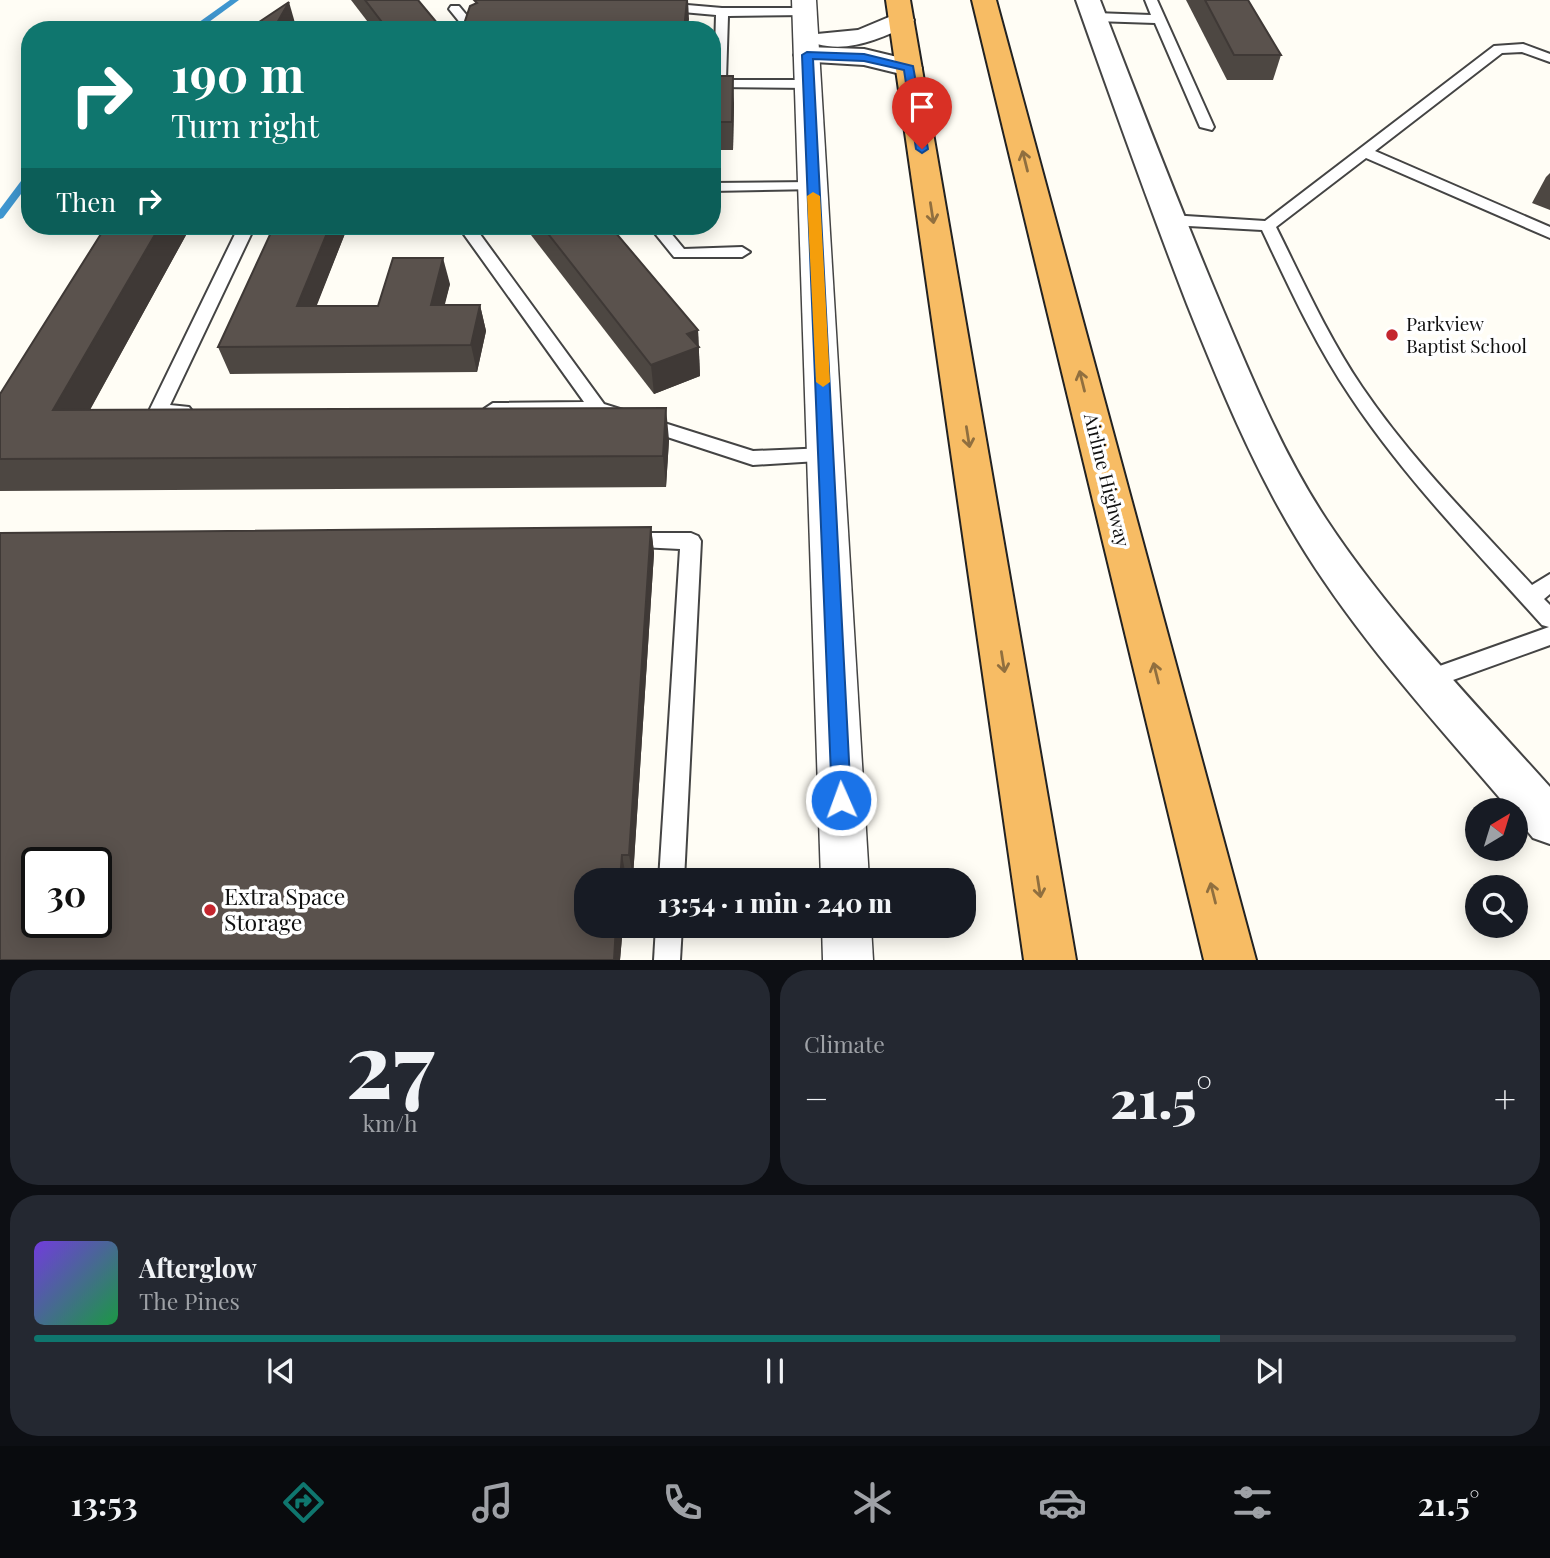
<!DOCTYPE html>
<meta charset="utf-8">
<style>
body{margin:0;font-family:"Playfair Display",serif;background:#242831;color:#f1f3f6;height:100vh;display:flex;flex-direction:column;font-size:26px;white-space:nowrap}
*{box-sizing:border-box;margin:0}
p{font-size:23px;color:#9ea1a6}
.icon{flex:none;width:38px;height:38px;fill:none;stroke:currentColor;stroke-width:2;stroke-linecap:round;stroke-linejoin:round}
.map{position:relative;height:960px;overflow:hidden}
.panel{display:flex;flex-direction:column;gap:10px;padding:10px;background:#0d0f14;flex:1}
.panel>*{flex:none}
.banner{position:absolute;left:21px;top:21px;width:700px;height:214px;border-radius:28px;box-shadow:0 4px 18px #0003;background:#0f766e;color:#fff;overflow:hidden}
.needle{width:46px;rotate:38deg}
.tools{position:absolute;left:1465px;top:798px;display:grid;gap:14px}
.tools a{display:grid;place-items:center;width:63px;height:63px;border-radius:50%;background:#171b24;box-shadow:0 4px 18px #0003;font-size:35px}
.speed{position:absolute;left:21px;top:847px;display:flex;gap:14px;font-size:35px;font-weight:700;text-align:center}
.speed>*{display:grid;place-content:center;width:91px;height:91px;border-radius:50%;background:#171b24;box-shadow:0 4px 18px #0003;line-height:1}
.speed .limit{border:4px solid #111;border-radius:10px;background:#fff;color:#111}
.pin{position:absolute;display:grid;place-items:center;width:60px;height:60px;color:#fff;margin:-72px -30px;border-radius:50% 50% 50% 0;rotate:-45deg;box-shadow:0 0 7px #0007}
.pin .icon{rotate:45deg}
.me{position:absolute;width:77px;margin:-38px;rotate:358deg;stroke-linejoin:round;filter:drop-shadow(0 0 5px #0008)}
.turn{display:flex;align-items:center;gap:24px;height:147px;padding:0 35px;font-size:32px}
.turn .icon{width:91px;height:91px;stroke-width:2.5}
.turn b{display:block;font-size:49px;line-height:60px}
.then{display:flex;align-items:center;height:66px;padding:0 35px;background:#0003;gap:14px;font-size:26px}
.big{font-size:52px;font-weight:800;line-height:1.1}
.panel .tile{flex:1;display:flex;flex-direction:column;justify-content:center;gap:10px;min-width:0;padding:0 24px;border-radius:28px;background:#242831}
.panel .dial{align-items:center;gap:0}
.dial b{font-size:91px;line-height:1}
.song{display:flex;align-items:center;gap:21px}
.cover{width:84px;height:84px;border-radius:10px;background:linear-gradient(135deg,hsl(260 70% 55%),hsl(140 70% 35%))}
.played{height:7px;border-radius:4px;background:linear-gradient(90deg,#0f766e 80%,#363941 80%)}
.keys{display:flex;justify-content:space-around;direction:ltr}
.heat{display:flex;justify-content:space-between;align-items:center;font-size:38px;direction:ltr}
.panel .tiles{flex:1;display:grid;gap:10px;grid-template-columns:1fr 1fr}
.tile:last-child{grid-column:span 2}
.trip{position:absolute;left:574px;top:868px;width:402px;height:70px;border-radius:28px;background:#171b24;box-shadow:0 4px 18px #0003;font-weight:800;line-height:70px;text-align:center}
.tab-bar{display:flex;height:112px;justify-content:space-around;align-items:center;background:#090b0e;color:#9ea1a6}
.tab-bar .icon{width:49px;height:49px}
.tab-bar .current{color:#0f766e}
.tab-bar b{font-size:32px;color:#f1f3f6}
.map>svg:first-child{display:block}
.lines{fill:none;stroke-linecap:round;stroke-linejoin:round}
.stream{fill:#3f96cf;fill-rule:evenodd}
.service-casing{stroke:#444;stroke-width:4}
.minor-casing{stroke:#444;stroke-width:3}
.tertiary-casing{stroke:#444;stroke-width:4}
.trunk-casing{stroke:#222;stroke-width:4}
.service{fill:#fff;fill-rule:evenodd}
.minor{fill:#fff;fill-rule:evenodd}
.tertiary{fill:#fff;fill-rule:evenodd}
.trunk{fill:#f7bc64;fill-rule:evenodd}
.wall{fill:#4d4742}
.shaded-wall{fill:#3f3936}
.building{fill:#5a524d;stroke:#3f3936;stroke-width:2;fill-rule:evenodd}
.oneway{stroke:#906f3f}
.route{fill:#1a73e8;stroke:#114b97;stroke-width:2}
.slow{fill:#f59e0b}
.poi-dot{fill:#c4262e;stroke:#fff;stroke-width:2.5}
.labels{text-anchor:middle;stroke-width:7;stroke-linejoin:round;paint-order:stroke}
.poi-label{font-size:19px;fill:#111;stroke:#fff;text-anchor:start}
.street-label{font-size:19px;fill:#111;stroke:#fff}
.near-poi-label{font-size:23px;fill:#111;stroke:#fff;text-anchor:start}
</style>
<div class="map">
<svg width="1550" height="960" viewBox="0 0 1550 960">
<rect width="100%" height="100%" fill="#fffdf5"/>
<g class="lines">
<g class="stream">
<path d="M 230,0 L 239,0 L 198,30 L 188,30 Z"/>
<path d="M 30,172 L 30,182 L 3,218 L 0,219 L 0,209 L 27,173 Z"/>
</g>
<defs>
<g id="service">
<path d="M 1145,0 L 1157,0 L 1214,127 L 1212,130 L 1200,127 L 1155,23 L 1095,21 L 1089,17 L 1095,13 L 1151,15 Z"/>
<path d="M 664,3 L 722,8 L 810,8 L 810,14 L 806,15 L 728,16 L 726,80 L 809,80 L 816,84 L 809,88 L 714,87 L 716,15 L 660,10 L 660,4 Z"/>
<path d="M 451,6 L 459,6 L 479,30 L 466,30 L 449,9 Z"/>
<path d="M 1523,44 L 1550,54 L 1550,62 L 1522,52 L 1502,53 L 1375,151 L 1550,227 L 1550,238 L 1366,158 L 1276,227 C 1303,281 1328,337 1362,387 C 1411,459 1473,521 1532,585 L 1550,574 L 1550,594 L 1544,599 L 1550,605 L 1550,645 L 1428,689 L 1420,687 L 1417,680 L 1420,673 L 1549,627 L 1542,625 C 1476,551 1405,479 1350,396 C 1315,344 1289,287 1262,230 L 1170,225 L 1162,220 L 1170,215 L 1265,221 L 1494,46 Z"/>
<path d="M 813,182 L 818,183 L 818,189 L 712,191 L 712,183 Z"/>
<path d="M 239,226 L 255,226 L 170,405 L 189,407 L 192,411 L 183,417 L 152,415 L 149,411 Z"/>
<path d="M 458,226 L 474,226 L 604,404 L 753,451 L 827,448 L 834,450 L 836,455 L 834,460 L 753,465 L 597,414 L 487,413 L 484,409 L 493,403 L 584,402 Z"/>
<path d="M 649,226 L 665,226 L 684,249 L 742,247 L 750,252 L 742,257 L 674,257 Z"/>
<path d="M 627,533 L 691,533 L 698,536 L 701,541 L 684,880 L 659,880 L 680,549 L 620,546 L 617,541 L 620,536 Z"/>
<path d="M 656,926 L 682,926 L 680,960 L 654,960 Z"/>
</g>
<g id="minor">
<path d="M 792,0 L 816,0 L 869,880 L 821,880 Z"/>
<path d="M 822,926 L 871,926 L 873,960 L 823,960 Z"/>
</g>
<g id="tertiary">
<path d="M 1076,0 L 1100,0 C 1140,104 1180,208 1223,310 C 1253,381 1283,454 1326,519 C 1390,616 1473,701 1550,787 L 1550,844 L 1533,838 L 1516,817 L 1516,810 L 1510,810 C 1436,723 1356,637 1297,539 C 1252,465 1219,384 1187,304 C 1148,203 1112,102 1076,0 Z"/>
<path d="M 901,12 L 910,15 L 914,20 L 910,25 C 880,38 850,53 817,44 L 813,39 L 817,34 L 858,30 Z"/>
<path d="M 807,47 L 864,49 L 918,62 L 922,68 L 918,74 L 909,76 L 864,65 L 798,61 L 794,55 L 798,49 Z"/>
</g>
<g id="trunk">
<path d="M 886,0 L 910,0 L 1076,960 L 1024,960 Z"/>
<path d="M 972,0 L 996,0 L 1256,960 L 1204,960 Z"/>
</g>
</defs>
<use href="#service" class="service-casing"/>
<use href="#minor" class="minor-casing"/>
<use href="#tertiary" class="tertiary-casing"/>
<use href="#trunk" class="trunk-casing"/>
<use href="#service" class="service"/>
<use href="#minor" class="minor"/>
<use href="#tertiary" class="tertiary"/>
<use href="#trunk" class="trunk"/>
</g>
<g class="wall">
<path d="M 351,0 L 418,0 L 443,30 L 374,30 Z"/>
<path d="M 1186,0 L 1248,0 L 1281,55 L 1273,80 L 1227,80 Z"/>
<path d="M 712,76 L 734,103 L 733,150 L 712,150 Z"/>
<path d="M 1550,173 L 1550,210 L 1532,203 L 1546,177 Z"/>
<path d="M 106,226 L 191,226 L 90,410 L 669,440 L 666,487 L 0,491 L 0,394 Z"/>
<path d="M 348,226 L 316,306 L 378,306 L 450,284 L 444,305 L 480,305 L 486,331 L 477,372 L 230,374 L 218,347 Z"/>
<path d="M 524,226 L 610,226 L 698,330 L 700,376 L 654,394 Z"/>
<path d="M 651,527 L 654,553 L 633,877 L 626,877 L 626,880 L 586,880 L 586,926 L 623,926 L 620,960 L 0,960 Z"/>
</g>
<g class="shaded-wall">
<path d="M 687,0 L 688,0 L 689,19 L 688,30 L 684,30 Z"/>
<path d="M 289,2 L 297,30 L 273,30 Z"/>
<path d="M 733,76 L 734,103 L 733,150 L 732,122 Z"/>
<path d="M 160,226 L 191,226 L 72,442 L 53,410 Z"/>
<path d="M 330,226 L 348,226 L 306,333 L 297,306 Z"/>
<path d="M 443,258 L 450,284 L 438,332 L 431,305 Z"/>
<path d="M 480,305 L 486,331 L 477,372 L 471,345 Z"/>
<path d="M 698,330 L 700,376 L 654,394 L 651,365 L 687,334 Z"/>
<path d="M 666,408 L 669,440 L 666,487 L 663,456 Z"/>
<path d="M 651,527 L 654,553 L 633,877 L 629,855 Z"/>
<path d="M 622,855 L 626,877 L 626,880 L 620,880 Z"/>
<path d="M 616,926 L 623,926 L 620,960 L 614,960 Z"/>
</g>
<g class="building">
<path d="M 365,0 L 418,0 L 443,30 L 388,30 Z"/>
<path d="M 474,0 L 687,0 L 684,30 L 462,30 L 470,6 L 477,3 Z"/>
<path d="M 1205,0 L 1248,0 L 1281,55 L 1234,55 Z"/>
<path d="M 289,2 L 273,30 L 247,30 Z"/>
<path d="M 712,76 L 733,76 L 732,122 L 712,122 Z"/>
<path d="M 106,226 L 160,226 L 53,410 L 666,408 L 663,456 L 0,459 L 0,394 Z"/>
<path d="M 274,226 L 330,226 L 297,306 L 378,306 L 393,258 L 443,258 L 431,305 L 480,305 L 471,345 L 218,347 Z"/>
<path d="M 542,226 L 610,226 L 698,330 L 687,334 L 699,347 L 651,365 Z"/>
<path d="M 651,527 L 629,855 L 622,855 L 620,880 L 586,880 L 586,926 L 616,926 L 614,960 L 0,960 L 0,533 ZM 37,863 L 96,863 L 96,922 L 37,922 Z"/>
</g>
<defs><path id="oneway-shaft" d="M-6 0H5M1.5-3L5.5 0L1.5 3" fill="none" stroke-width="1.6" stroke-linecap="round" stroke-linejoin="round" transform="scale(1.75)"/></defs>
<g class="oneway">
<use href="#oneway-shaft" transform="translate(1025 161) rotate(-104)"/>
<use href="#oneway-shaft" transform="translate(932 213) rotate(81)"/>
<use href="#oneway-shaft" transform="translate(1082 381) rotate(-104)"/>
<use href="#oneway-shaft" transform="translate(968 437) rotate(81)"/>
<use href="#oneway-shaft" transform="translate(1003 662) rotate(81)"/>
<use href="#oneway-shaft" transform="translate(1156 673) rotate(-104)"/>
<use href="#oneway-shaft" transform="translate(1039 887) rotate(81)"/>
<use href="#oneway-shaft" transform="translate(1213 893) rotate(-104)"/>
</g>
<path class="route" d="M 807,52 L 864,54 L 913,66 L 928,149 L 922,153 L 916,149 L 904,70 L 864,61 L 813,59 L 851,800 L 848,807 L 841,809 L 834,807 L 832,800 L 802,55 Z"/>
<path class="slow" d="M 813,192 L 820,196 L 830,382 L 823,387 L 816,382 L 807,196 Z"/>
<g class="poi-dot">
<circle cx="1392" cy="335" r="7"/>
<circle cx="210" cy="910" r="7"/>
</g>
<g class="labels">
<g class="poi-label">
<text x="1406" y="331">Parkview<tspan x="1406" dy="22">Baptist School</tspan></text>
</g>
<g class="street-label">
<text transform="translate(1107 480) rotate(76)" y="7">Airline Highway</text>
</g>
<g class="near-poi-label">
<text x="224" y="905">Extra Space<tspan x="224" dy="26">Storage</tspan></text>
</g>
</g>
</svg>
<div class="tools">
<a><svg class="needle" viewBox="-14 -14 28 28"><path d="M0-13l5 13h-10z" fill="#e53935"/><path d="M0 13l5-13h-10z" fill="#9ea1a6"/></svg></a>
<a><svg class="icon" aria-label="search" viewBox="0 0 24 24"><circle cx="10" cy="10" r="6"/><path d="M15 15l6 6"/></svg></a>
</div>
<div class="speed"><div class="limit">30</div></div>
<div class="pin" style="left:922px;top:149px;background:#d93025"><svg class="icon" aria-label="arrive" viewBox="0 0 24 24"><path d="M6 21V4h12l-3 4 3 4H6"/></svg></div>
<svg class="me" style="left:841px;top:800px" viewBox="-20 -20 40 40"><circle r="17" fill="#1a73e8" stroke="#fff" stroke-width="3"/><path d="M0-11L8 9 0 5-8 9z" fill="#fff"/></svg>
<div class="trip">13:54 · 1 min · 240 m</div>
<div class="banner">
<div class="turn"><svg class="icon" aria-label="right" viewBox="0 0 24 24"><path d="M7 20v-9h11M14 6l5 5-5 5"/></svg><div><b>190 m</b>Turn right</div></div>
<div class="then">Then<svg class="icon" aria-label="right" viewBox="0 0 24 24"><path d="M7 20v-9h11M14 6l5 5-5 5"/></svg></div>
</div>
</div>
<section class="panel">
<div class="tiles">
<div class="tile dial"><b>27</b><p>km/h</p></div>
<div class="tile"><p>Climate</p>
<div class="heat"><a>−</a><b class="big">21.5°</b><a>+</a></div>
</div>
<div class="tile">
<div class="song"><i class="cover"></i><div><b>Afterglow</b><p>The Pines</p></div></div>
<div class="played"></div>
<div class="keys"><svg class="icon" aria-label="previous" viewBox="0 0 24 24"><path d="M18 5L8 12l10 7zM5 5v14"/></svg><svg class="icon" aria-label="pause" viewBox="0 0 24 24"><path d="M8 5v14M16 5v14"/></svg><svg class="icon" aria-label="next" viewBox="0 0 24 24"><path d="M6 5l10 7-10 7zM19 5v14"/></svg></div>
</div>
</div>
</section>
<nav class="tab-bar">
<b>13:53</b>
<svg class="icon current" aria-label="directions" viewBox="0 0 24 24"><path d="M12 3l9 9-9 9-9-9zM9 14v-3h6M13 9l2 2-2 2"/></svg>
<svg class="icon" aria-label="music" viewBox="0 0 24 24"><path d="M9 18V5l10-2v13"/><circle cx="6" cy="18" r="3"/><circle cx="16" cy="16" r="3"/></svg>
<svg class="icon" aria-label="phone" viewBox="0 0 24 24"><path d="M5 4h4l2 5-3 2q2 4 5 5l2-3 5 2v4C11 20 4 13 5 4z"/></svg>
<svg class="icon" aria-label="climate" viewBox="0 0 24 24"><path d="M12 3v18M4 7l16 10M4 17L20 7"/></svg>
<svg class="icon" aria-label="car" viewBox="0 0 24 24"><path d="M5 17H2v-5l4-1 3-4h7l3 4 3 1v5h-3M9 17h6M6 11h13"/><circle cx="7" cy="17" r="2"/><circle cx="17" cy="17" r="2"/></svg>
<svg class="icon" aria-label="filters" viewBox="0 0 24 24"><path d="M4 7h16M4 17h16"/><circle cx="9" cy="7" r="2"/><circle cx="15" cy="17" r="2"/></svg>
<b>21.5°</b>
</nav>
